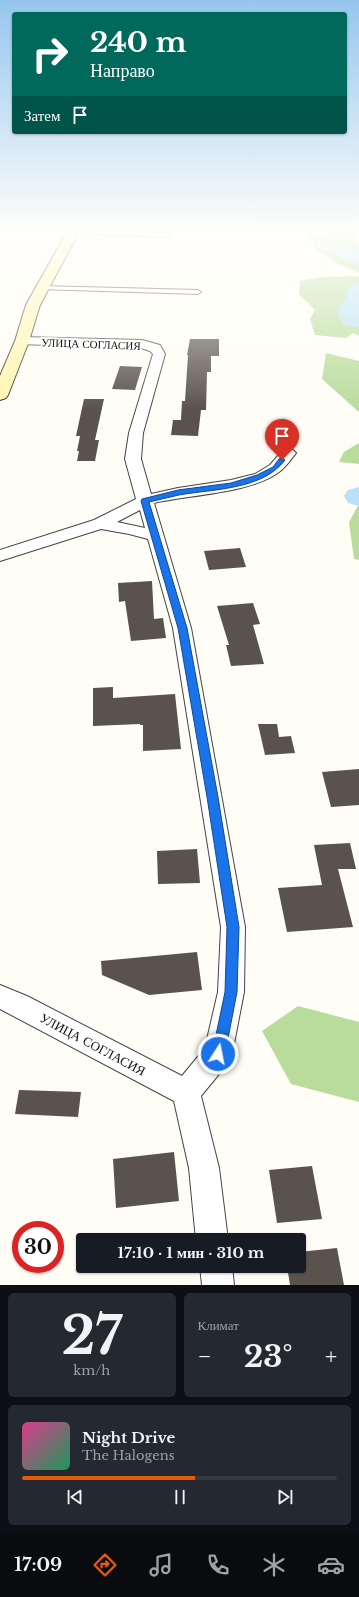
<!DOCTYPE html>
<html lang="ru">
<meta charset="utf-8">
<style>
body{margin:0;font-family:"Libre Baskerville",serif;background:#242831;color:#f1f3f6;height:100vh;display:flex;flex-direction:column;font-size:15px;white-space:nowrap}
*{box-sizing:border-box;margin:0}
p{font-size:13px;color:#9ea1a6}
.icon{flex:none;width:22px;height:22px;fill:none;stroke:currentColor;stroke-width:2;stroke-linecap:round;stroke-linejoin:round}
.map{position:relative;height:1285px;overflow:hidden}
.side{display:flex;flex-direction:column;gap:8px;padding:8px;background:#0d0f14;flex:1}
.side>*{flex:none}
.guide{position:absolute;left:12px;top:12px;width:335px;height:122px;border-radius:4px;box-shadow:0 1px 3px #0004;background:#00695c;color:#fff;overflow:hidden}
.speed{position:absolute;left:12px;top:1221px;display:flex;gap:8px;font-size:20px;font-weight:700;text-align:center}
.speed>*{display:grid;place-content:center;width:52px;height:52px;border-radius:50%;background:#171b24;box-shadow:0 1px 3px #0004;line-height:1}
.speed .limit{border:6px solid #d22;background:#fff;color:#111}
.pin{position:absolute;display:grid;place-items:center;width:34px;height:34px;color:#fff;margin:-41px -17px;border-radius:50% 50% 50% 0;rotate:-45deg;box-shadow:0 0 4px #0007}
.pin .icon{rotate:45deg}
.me{position:absolute;width:44px;margin:-22px;rotate:11deg;stroke-linejoin:round;filter:drop-shadow(0 0 3px #0008)}
.turn{display:flex;align-items:center;gap:14px;height:84px;padding:0 12px;font-size:18px}
.turn .icon{width:52px;height:52px;stroke-width:2.5}
.turn b{display:block;font-size:28px;line-height:34px}
.then{display:flex;align-items:center;height:38px;padding:0 12px;background:#0003;gap:8px;font-size:15px}
.big{font-size:30px;font-weight:800;line-height:1.1}
.side .tile{flex:1;display:flex;flex-direction:column;justify-content:center;gap:6px;min-width:0;padding:0 14px;border-radius:6px;background:#242831}
.side .dial{align-items:center;gap:0}
.dial b{font-size:52px;line-height:1}
.song{display:flex;align-items:center;gap:12px}
.cover{width:48px;height:48px;border-radius:6px;background:linear-gradient(135deg,hsl(330 70% 55%),hsl(150 70% 35%))}
.played{height:4px;border-radius:2px;background:linear-gradient(90deg,#ea580c 55%,#363941 55%)}
.keys{display:flex;justify-content:space-around;direction:ltr}
.heat{display:flex;justify-content:space-between;align-items:center;font-size:22px;direction:ltr}
.side .tiles{flex:1;display:grid;gap:8px;grid-template-columns:1fr 1fr}
.tile:last-child{grid-column:span 2}
.trip{position:absolute;left:76px;top:1233px;width:230px;height:40px;border-radius:4px;background:#171b24;box-shadow:0 1px 3px #0004;font-weight:800;line-height:40px;text-align:center}
.dock{display:flex;height:64px;justify-content:space-around;align-items:center;background:#090b0e;color:#9ea1a6}
.dock .icon{width:28px;height:28px}
.dock .selected{color:#ea580c}
.dock b{font-size:18px;color:#f1f3f6}
.map>svg:first-child{display:block}
.forest{fill:#b9dc9c}
.lines{fill:none;stroke-linecap:round;stroke-linejoin:round}
.river{fill:#b9e0f7;fill-rule:evenodd}
.building{fill:#5a524d}
.lane-casing{stroke:#444;stroke-width:2}
.street-casing{stroke:#444;stroke-width:2}
.secondary-casing{stroke:#333;stroke-width:2}
.lane{fill:#fff;fill-rule:evenodd}
.street{fill:#fff;fill-rule:evenodd}
.secondary{fill:#fff6b0;fill-rule:evenodd}
.route{fill:#1a73e8;stroke:#114b97}
.labels{text-anchor:middle;stroke-width:4;stroke-linejoin:round;paint-order:stroke}
.street-label{font-size:11px;fill:#111;stroke:#fff}
.near-street-label{font-size:13px;fill:#111;stroke:#fff}
</style>
<div class="map">
<svg width="359" height="1285" viewBox="0 0 359 1285">
<rect width="100%" height="100%" fill="#fffdf5"/>
<g class="forest">
<path d="M 310,230 L 352,230 L 359,246 L 359,273 L 336,263 L 312,246 L 320,238 Z"/>
<path d="M 359,276 L 359,336 L 353,333 L 346,338 L 315,335 L 310,319 L 315,310 L 299,294 L 300,281 L 322,277 Z"/>
<path d="M 326,353 L 359,361 L 359,412 L 322,379 Z"/>
<path d="M 359,443 L 359,464 L 339,462 L 344,452 Z"/>
<path d="M 359,504 L 359,560 L 354,559 L 349,522 Z"/>
<path d="M 298,1006 L 359,1022 L 359,1102 L 291,1084 L 262,1031 Z"/>
</g>
<g class="lines">
<g class="river">
<path d="M 308,230 L 328,230 L 328,235 L 340,243 L 359,251 L 359,264 C 348,262 311,248 308,237 C 307,234 308,232 308,230 Z"/>
<path d="M 359,284 L 359,328 L 343,324 L 337,311 L 345,299 L 351,286 Z"/>
<path d="M 359,487 L 359,506 L 348,503 L 344,496 L 348,490 Z"/>
</g>
</g>
<g class="building">
<path d="M 190,339 L 219,339 L 219,356 L 211,356 L 211,372 L 207,372 L 206,410 L 201,410 L 198,436 L 171,435 L 173,420 L 181,420 L 182,401 L 185,401 L 188,355 L 187,355 Z"/>
<path d="M 120,366 L 142,367 L 135,390 L 112,389 Z"/>
<path d="M 84,399 L 104,399 L 95,440 L 99,440 L 95,461 L 77,461 L 79,451 L 77,451 L 80,436 L 76,436 Z"/>
<path d="M 240,548 L 246,567 L 209,570 L 204,551 Z"/>
<path d="M 152,581 L 154,619 L 163,618 L 166,638 L 131,641 L 125,601 L 119,602 L 118,583 Z"/>
<path d="M 253,603 L 260,624 L 253,625 L 264,664 L 231,666 L 226,645 L 229,645 L 217,606 Z"/>
<path d="M 113,687 L 113,698 L 175,694 L 181,749 L 143,751 L 143,725 L 140,725 L 140,724 L 93,726 L 93,688 Z"/>
<path d="M 258,724 L 277,724 L 279,737 L 291,736 L 295,753 L 265,755 Z"/>
<path d="M 359,769 L 359,805 L 331,807 L 322,772 Z"/>
<path d="M 350,843 L 356,869 L 338,869 L 353,927 L 287,932 L 278,888 L 322,885 L 314,845 Z"/>
<path d="M 197,849 L 200,883 L 158,884 L 157,851 Z"/>
<path d="M 197,952 L 202,990 L 149,995 L 102,975 L 101,961 Z"/>
<path d="M 19,1090 L 81,1092 L 78,1117 L 15,1114 Z"/>
<path d="M 174,1152 L 179,1201 L 116,1208 L 113,1159 Z"/>
<path d="M 312,1166 L 322,1219 L 277,1223 L 269,1170 Z"/>
<path d="M 337,1248 L 344,1285 L 290,1285 L 287,1266 L 299,1266 L 299,1252 Z"/>
</g>
<g class="lines">
<defs>
<g id="lane">
<path d="M 73,230 L 167,233 L 170,235 L 167,237 L 71,233 L 70,232 Z"/>
<path d="M 41,286 L 198,290 L 201,292 L 198,294 L 39,289 L 38,288 Z"/>
</g>
<g id="street">
<path d="M 22,337 L 142,340 L 160,345 L 165,354 L 143,433 L 141,459 L 151,494 L 178,488 L 231,480 L 255,474 L 270,465 L 283,450 L 288,448 L 293,450 L 296,453 C 291,459 286,467 279,472 C 252,493 189,495 154,503 L 191,628 L 245,927 L 244,992 L 232,1054 L 228,1063 L 201,1096 L 219,1168 L 228,1240 L 196,1240 L 189,1168 L 174,1101 L 0,1009 L 0,985 L 27,996 L 182,1076 L 205,1048 L 218,992 L 221,927 L 173,628 L 148,539 L 129,534 L 101,529 L 0,561 L 0,550 L 94,520 L 136,499 L 125,459 L 129,433 L 153,354 L 150,351 L 141,348 L 18,344 L 16,341 L 18,338 ZM 140,510 L 145,528 L 117,522 Z"/>
<path d="M 200,1266 L 232,1266 L 234,1285 L 202,1285 Z"/>
</g>
<path id="secondary" d="M 68,230 L 80,230 L 40,305 L 29,341 L 8,395 L 6,398 L 0,400 L 0,376 L 15,341 L 26,305 Z"/>
</defs>
<use href="#lane" class="lane-casing"/>
<use href="#street" class="street-casing"/>
<use href="#secondary" class="secondary-casing"/>
<use href="#lane" class="lane"/>
<use href="#street" class="street"/>
<use href="#secondary" class="secondary"/>
</g>
<linearGradient id="sky" x2="0" y2="1"><stop stop-color="#95c6ee"/><stop offset="0.56" stop-color="#fffefa"/><stop offset="1" stop-color="#fffefa" stop-opacity="0"/></linearGradient>
<rect width="359" height="410" fill="url(#sky)"/>
<path class="route" d="M 282,458 L 285,460 C 263,490 212,489 179,495 C 169,497 159,500 149,502 L 187,628 L 218,797 L 239,927 L 237,992 L 225,1054 L 223,1059 L 218,1060 L 214,1059 L 212,1054 L 225,992 L 227,927 L 207,797 L 178,628 L 141,501 L 142,499 L 178,490 L 231,483 L 257,475 L 273,467 L 279,459 Z"/>
<g class="labels">
<g class="street-label">
<text transform="translate(91 344) rotate(2)" y="4">УЛИЦА СОГЛАСИЯ</text>
</g>
<g class="near-street-label">
<text transform="translate(93 1044) rotate(28)" y="5">УЛИЦА СОГЛАСИЯ</text>
</g>
</g>
</svg>
<div class="speed"><div class="limit">30</div></div>
<div class="pin" style="left:282px;top:460px;background:#d93025"><svg class="icon" aria-label="arrive" viewBox="0 0 24 24"><path d="M6 21V4h12l-3 4 3 4H6"/></svg></div>
<svg class="me" style="left:218px;top:1054px" viewBox="-20 -20 40 40"><circle r="17" fill="#1a73e8" stroke="#fff" stroke-width="3"/><path d="M0-11L8 9 0 5-8 9z" fill="#fff"/></svg>
<div class="trip">17:10 · 1 мин · 310 m</div>
<div class="guide">
<div class="turn"><svg class="icon" aria-label="right" viewBox="0 0 24 24"><path d="M7 20v-9h11M14 6l5 5-5 5"/></svg><div><b>240 m</b>Направо</div></div>
<div class="then">Затем<svg class="icon" aria-label="arrive" viewBox="0 0 24 24"><path d="M6 21V4h12l-3 4 3 4H6"/></svg></div>
</div>
</div>
<section class="side">
<div class="tiles">
<div class="tile dial"><b>27</b><p>km/h</p></div>
<div class="tile"><p>Климат</p>
<div class="heat"><a>−</a><b class="big">23°</b><a>+</a></div>
</div>
<div class="tile">
<div class="song"><i class="cover"></i><div><b>Night Drive</b><p>The Halogens</p></div></div>
<div class="played"></div>
<div class="keys"><svg class="icon" aria-label="previous" viewBox="0 0 24 24"><path d="M18 5L8 12l10 7zM5 5v14"/></svg><svg class="icon" aria-label="pause" viewBox="0 0 24 24"><path d="M8 5v14M16 5v14"/></svg><svg class="icon" aria-label="next" viewBox="0 0 24 24"><path d="M6 5l10 7-10 7zM19 5v14"/></svg></div>
</div>
</div>
</section>
<nav class="dock">
<b>17:09</b>
<svg class="icon selected" aria-label="directions" viewBox="0 0 24 24"><path d="M12 3l9 9-9 9-9-9zM9 14v-3h6M13 9l2 2-2 2"/></svg>
<svg class="icon" aria-label="music" viewBox="0 0 24 24"><path d="M9 18V5l10-2v13"/><circle cx="6" cy="18" r="3"/><circle cx="16" cy="16" r="3"/></svg>
<svg class="icon" aria-label="phone" viewBox="0 0 24 24"><path d="M5 4h4l2 5-3 2q2 4 5 5l2-3 5 2v4C11 20 4 13 5 4z"/></svg>
<svg class="icon" aria-label="climate" viewBox="0 0 24 24"><path d="M12 3v18M4 7l16 10M4 17L20 7"/></svg>
<svg class="icon" aria-label="car" viewBox="0 0 24 24"><path d="M5 17H2v-5l4-1 3-4h7l3 4 3 1v5h-3M9 17h6M6 11h13"/><circle cx="7" cy="17" r="2"/><circle cx="17" cy="17" r="2"/></svg>
</nav>
